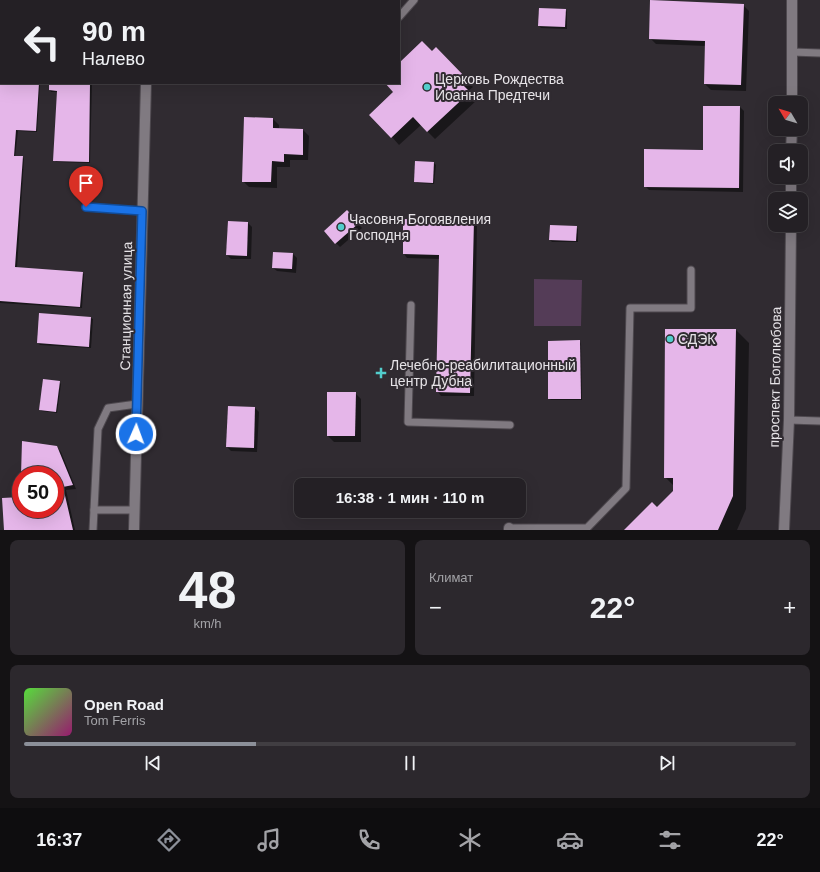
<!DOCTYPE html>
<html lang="ru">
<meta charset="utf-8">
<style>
body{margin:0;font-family:Arial,sans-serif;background:#2c282d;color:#f1f3f6;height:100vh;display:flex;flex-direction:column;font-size:15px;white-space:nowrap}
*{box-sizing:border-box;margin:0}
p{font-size:13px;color:#a3a3a7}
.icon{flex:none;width:22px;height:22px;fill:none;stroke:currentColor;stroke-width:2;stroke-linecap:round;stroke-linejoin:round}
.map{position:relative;height:530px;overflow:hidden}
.drawer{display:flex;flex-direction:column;gap:10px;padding:10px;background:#141214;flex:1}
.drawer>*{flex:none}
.banner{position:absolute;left:0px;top:0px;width:400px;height:84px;box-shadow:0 4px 16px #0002,0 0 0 1px #413e42;background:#242025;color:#f1f3f6;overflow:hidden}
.needle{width:26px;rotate:308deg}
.controls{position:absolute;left:768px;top:96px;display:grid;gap:8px}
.controls a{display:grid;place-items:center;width:40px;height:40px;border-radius:8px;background:#242025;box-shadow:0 4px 16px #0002,0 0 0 1px #413e42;font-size:20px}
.speed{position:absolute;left:12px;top:466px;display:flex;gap:8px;font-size:20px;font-weight:700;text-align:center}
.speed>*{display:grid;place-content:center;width:52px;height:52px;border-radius:50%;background:#242025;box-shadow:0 4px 16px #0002,0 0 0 1px #413e42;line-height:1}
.speed .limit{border:6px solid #d22;background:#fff;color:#111}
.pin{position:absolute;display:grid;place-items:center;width:34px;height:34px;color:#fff;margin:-41px -17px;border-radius:50% 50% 50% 0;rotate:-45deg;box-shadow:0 0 4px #0007}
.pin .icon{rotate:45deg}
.me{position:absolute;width:44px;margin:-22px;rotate:2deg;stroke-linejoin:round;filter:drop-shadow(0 0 3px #0008)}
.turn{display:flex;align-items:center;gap:14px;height:84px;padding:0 16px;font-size:18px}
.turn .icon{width:52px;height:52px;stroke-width:2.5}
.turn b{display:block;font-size:28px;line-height:34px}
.big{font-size:30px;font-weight:600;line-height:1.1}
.drawer .card{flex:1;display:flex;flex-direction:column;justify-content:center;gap:6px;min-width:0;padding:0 14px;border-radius:8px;background:#2c282d}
.drawer .dial{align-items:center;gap:0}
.dial b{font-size:52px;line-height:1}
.song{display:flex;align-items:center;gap:12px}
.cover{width:48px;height:48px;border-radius:6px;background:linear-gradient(135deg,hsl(110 70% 55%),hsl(320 70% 35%))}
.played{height:4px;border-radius:2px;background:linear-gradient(90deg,#8c9099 30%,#413e42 30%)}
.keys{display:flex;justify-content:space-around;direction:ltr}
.heat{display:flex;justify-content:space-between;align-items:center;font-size:22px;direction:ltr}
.drawer .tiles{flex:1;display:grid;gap:10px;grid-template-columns:1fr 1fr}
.card:last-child{grid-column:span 2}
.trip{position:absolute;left:294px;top:478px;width:232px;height:40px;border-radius:8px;background:#242025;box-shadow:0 4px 16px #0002,0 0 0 1px #413e42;font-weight:600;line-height:40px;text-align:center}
.tab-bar{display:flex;height:64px;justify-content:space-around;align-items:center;background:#0e0d0f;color:#a3a3a7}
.tab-bar .icon{width:28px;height:28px}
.tab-bar .active{color:#8c9099}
.tab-bar b{font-size:18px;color:#f1f3f6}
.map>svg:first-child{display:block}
.green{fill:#543c57}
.shadow{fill:#0007}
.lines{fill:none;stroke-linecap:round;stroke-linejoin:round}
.stream{stroke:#001c1c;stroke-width:5}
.building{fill:#e5b6e9}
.lane-casing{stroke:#4e494f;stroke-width:9}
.street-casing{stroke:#4e494f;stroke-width:12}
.secondary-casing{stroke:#4e494f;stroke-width:12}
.lane{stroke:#807a81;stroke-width:7}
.street{stroke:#807a81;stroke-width:10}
.secondary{stroke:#807a81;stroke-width:10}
.route-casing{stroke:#114b97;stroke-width:10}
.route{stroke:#1a73e8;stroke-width:7}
.poi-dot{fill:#52cdcc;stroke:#302b31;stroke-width:1.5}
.labels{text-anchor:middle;stroke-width:4;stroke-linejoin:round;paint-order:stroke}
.poi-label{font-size:14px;fill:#e6e3e7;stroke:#302b31;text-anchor:start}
.street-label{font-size:14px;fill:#e6e3e7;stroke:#302b31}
</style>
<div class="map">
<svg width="820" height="530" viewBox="0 0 820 530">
<rect width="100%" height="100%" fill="#302b31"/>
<path class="green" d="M 534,279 L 582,280 L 581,326 L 534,326 Z"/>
<g class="shadow">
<path d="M 743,5 L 749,11 L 746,91 L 711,90 L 705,84 L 706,46 L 656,44 L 650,38 Z"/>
<path d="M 566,10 L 567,12 L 567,29 L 541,28 L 539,26 Z"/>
<path d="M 432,53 L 444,56 L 473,87 L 468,91 L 477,100 L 435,139 L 421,125 L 399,145 L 392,137 L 395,92 L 386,83 L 399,83 L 399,64 Z"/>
<path d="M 1,54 L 1,83 L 40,83 L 37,132 L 18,131 L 15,157 L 23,157 L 24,159 L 17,268 L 82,273 L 84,274 L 82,308 L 0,303 Z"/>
<path d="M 50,83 L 92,83 L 90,163 L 56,162 L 54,160 L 58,92 L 51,92 L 50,90 Z"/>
<path d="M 740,107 L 744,111 L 743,192 L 649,190 L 645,186 L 703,151 Z"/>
<path d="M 273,119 L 279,125 L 279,129 L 303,130 L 309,136 L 308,160 L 290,160 L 290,167 L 277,167 L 277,188 L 249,187 L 243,181 Z"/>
<path d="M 416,162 L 434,163 L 436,165 L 434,184 L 417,183 L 415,181 Z"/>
<path d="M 351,216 L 362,228 L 340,247 L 336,243 Z"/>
<path d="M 473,221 L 477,225 L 474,396 L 441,396 L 438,392 L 440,259 L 407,258 L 404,254 Z"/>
<path d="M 229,222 L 248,223 L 252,227 L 251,259 L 231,259 L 227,255 Z"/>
<path d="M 576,227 L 578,229 L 578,242 L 552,242 L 550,240 Z"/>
<path d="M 293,254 L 297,258 L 296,273 L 277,271 L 273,268 Z"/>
<path d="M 40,314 L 91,318 L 93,319 L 91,348 L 40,345 L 38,343 Z"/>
<path d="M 736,330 L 749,343 L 746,509 L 737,530 L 625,530 L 657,508 L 674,491 L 674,486 L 665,477 Z"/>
<path d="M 580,341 L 581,343 L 582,400 L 551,400 L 549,399 Z"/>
<path d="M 59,382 L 61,384 L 57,413 L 41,411 L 40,409 Z"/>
<path d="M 355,393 L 361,399 L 361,442 L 334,442 L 328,436 Z"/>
<path d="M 255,408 L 259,412 L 257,452 L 231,451 L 227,447 Z"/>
<path d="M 57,447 L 61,452 L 76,489 L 66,490 L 75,530 L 5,530 L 21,498 L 21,509 L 55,509 L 55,475 L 22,475 Z"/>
</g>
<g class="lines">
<path class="stream" d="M 267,0 L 267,1"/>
</g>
<g class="building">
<path d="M 650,0 L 744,4 L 741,85 L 704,84 L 705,41 L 649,39 Z"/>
<path d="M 539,8 L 566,9 L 565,27 L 538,26 Z"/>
<path d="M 422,41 L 432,51 L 436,47 L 466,78 L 461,83 L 470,92 L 427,132 L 413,117 L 391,138 L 369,115 L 393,92 L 385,83 L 399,83 L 399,63 Z"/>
<path d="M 0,83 L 39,83 L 36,131 L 16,130 L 14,156 L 23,156 L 15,267 L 83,272 L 80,307 L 0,301 Z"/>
<path d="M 49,83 L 90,83 L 89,162 L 53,161 L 57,91 L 49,90 Z"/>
<path d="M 703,106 L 740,106 L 739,188 L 644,187 L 644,149 L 703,150 Z"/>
<path d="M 244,117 L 273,118 L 273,128 L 303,129 L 303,155 L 284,154 L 284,162 L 272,161 L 271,182 L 242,182 Z"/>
<path d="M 415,161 L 434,162 L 433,183 L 414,182 Z"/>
<path d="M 347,210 L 359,223 L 335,244 L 324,231 Z"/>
<path d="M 403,219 L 474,220 L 470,393 L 436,392 L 439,255 L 403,254 Z"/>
<path d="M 228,221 L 248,222 L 247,256 L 226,255 Z"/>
<path d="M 550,225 L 577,226 L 576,241 L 549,240 Z"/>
<path d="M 273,252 L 293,253 L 292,269 L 272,268 Z"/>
<path d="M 39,313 L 91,317 L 89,347 L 37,343 Z"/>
<path d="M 665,329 L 736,329 L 733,496 L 718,530 L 624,530 L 652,502 L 657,507 L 673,491 L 673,478 L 664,478 Z"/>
<path d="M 580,340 L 581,399 L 548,399 L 548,341 Z"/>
<path d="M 43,379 L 60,381 L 56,412 L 39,410 Z"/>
<path d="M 327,392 L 356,392 L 355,436 L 327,436 Z"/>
<path d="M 228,406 L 255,407 L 254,448 L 226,447 Z"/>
<path d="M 22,441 L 57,446 L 73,485 L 63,487 L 73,530 L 4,530 L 2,498 L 21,497 L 21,509 L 55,509 L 55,475 L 21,475 Z"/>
</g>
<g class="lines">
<defs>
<g id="lane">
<path d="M 399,17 L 414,0"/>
<path d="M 792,52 L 820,53"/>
<path d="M 86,207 L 142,211"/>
<path d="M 411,305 L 408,422 L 510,425"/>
<path d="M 789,420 L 820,421"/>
<path d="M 94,510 L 134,510"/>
<path d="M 509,528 L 587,528 L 626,488 L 630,308 L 691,308 L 691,270"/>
<path d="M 93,530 L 98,429 L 108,408 L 137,404"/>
</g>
<path id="street" d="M 509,530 L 509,528"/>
<g id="secondary">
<path d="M 148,1 L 148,0"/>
<path d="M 792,103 L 792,0"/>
<path d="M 791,151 L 792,129"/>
<path d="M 791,199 L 791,177"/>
<path d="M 134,530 L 146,83"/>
<path d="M 784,530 L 789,420 L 791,225"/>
</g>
</defs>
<use href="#lane" class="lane-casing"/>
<use href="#street" class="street-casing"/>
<use href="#secondary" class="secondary-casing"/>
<use href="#lane" class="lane"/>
<use href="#street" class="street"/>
<use href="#secondary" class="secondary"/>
</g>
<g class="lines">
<defs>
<path id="route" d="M 86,207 L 142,211 L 136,434"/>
</defs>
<use href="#route" class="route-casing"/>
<use href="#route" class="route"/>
</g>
<g class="poi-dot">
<circle cx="427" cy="87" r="4"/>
<circle cx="341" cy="227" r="4"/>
<circle cx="670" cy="339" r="4"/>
<path d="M379 367h4v4h4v4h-4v4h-4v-4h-4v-4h4z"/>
</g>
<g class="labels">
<g class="poi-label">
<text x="435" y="84">Церковь Рождества<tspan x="435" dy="16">Иоанна Предтечи</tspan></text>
<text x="349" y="224">Часовня Богоявления<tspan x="349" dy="16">Господня</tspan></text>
<text x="678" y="344">СДЭК</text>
<text x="390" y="370">Лечебно-реабилитационный<tspan x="390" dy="16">центр Дубна</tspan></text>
</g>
<g class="street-label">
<text transform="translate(126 306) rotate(-89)" y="5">Станционная улица</text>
<text transform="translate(775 377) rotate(-89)" y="5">проспект Боголюбова</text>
</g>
</g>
</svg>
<div class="controls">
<a><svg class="needle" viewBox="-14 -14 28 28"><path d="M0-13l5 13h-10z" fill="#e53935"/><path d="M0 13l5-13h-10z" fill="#a3a3a7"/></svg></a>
<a><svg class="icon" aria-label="sound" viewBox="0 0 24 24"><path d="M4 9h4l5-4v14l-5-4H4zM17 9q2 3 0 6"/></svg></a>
<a><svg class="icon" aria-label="layers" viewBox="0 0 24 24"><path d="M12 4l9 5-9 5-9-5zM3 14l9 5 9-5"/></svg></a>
</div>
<div class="speed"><div class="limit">50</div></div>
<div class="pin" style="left:86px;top:207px;background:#d93025"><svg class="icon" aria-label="arrive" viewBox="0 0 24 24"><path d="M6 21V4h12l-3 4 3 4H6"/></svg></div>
<svg class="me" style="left:136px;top:434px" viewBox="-20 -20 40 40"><circle r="17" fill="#1a73e8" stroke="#fff" stroke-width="3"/><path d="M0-11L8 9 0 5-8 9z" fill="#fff"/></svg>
<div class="trip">16:38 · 1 мин · 110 m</div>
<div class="banner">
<div class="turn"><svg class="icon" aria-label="left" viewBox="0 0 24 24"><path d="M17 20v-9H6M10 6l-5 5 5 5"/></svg><div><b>90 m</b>Налево</div></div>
</div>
</div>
<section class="drawer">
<div class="tiles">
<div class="card dial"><b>48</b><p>km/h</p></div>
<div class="card"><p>Климат</p>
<div class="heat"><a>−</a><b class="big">22°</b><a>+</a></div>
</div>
<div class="card">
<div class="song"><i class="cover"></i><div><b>Open Road</b><p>Tom Ferris</p></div></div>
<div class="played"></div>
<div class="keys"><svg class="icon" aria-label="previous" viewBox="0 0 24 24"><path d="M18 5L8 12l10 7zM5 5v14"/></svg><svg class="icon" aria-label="pause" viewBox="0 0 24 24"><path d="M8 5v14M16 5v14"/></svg><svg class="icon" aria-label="next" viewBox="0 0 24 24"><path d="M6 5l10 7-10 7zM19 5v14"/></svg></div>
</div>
</div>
</section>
<nav class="tab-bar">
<b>16:37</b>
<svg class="icon active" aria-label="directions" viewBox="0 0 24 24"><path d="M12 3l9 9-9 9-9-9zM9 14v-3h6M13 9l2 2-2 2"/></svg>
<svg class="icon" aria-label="music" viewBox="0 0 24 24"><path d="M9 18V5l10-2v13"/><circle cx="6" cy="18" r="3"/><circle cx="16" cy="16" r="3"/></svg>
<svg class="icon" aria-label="phone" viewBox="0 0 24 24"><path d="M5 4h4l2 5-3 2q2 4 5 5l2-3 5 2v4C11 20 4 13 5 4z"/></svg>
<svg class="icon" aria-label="climate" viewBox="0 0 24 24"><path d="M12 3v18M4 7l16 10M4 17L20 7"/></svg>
<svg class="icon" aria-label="car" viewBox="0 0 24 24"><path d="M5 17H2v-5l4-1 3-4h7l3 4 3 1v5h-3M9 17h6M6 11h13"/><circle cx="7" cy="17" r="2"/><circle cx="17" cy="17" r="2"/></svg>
<svg class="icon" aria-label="filters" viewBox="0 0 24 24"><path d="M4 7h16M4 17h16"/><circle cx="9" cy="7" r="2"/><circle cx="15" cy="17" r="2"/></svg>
<b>22°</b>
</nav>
